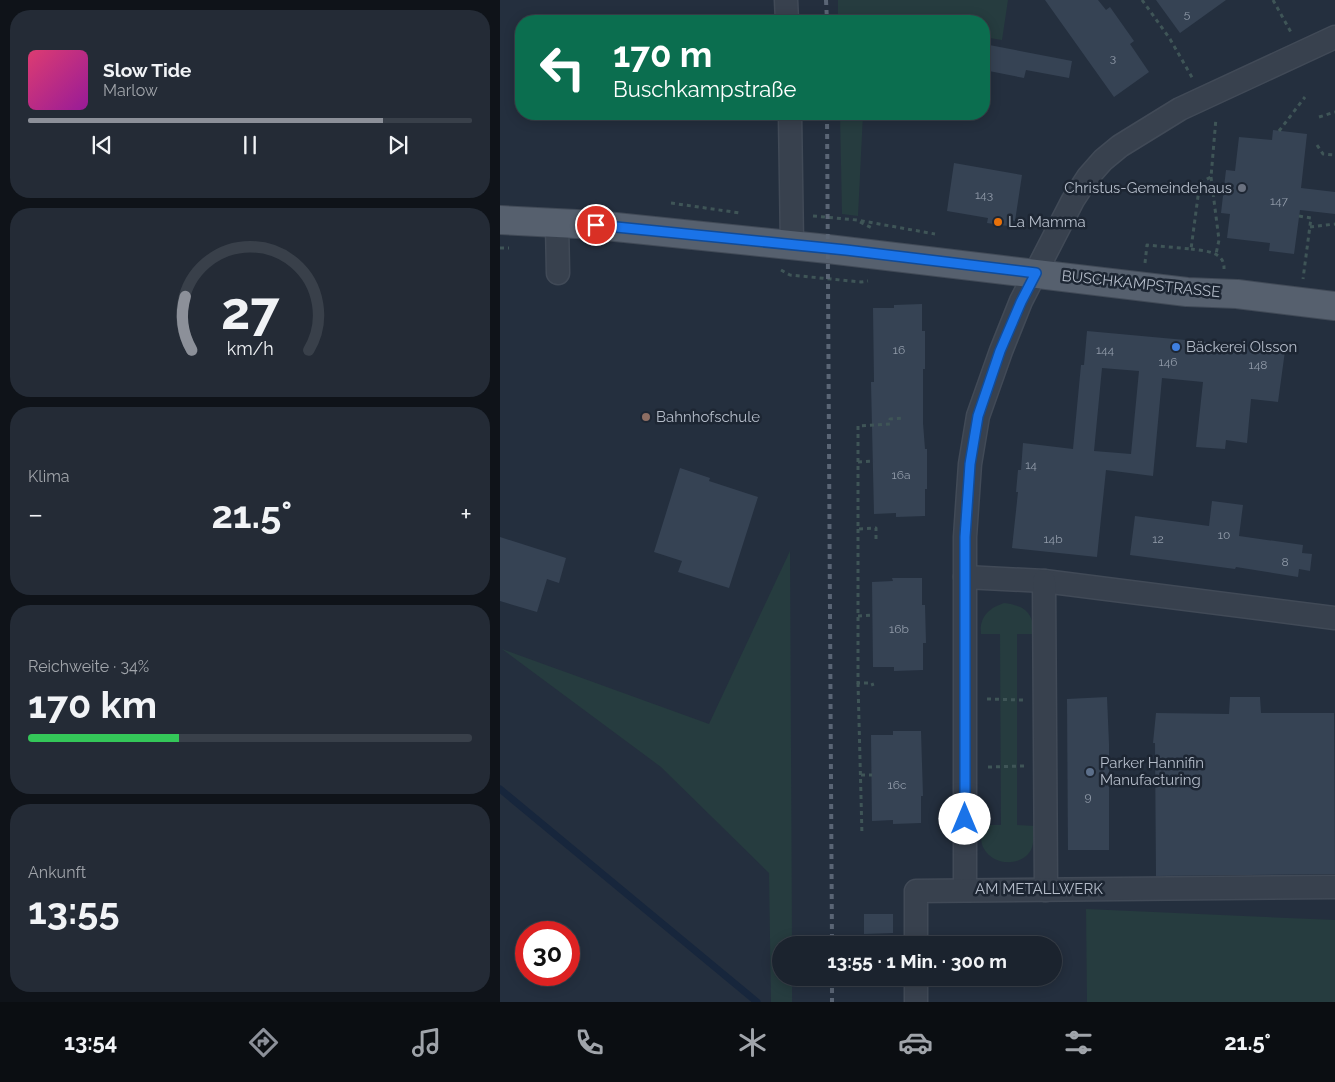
<!DOCTYPE html>
<html lang="de">
<meta charset="utf-8">
<style>
body{margin:0;font-family:Raleway,sans-serif;background:#242b36;color:#f1f3f6;height:100vh;display:flex;flex-direction:column;font-size:19px;white-space:nowrap}
*{box-sizing:border-box;margin:0}
p{font-size:16px;color:#a0a4aa}
.icon{flex:none;width:28px;height:28px;fill:none;stroke:currentColor;stroke-width:2;stroke-linecap:round;stroke-linejoin:round}
.map{position:relative;flex:1;overflow:hidden}
.panel{display:flex;flex-direction:column;gap:10px;padding:10px;background:#0f1319;width:500px}
.panel>*{flex:none}
.guide{position:absolute;left:15px;top:15px;width:475px;height:105px;border-radius:20px;box-shadow:0 2px 12px #0003,0 0 0 1px #39404a;background:#0b6e4f;color:#fff;overflow:hidden}
.speed{position:absolute;left:15px;top:921px;display:flex;gap:10px;font-size:25px;font-weight:700;text-align:center}
.speed>*{display:grid;place-content:center;width:65px;height:65px;border-radius:50%;background:#1b232e;box-shadow:0 2px 12px #0003,0 0 0 1px #39404a;line-height:1}
.speed .limit{border:8px solid #d22;background:#fff;color:#111}
.pin{position:absolute;display:grid;place-items:center;width:42px;height:42px;color:#fff;margin:-21px;border:2px solid #fff;border-radius:50%;box-shadow:0 1px 5px #0007}
.me{position:absolute;width:55px;margin:-28px;rotate:0deg;stroke-linejoin:round;filter:drop-shadow(0 0 4px #0008)}
.turn{display:flex;align-items:center;gap:18px;height:105px;padding:0 15px;font-size:22px}
.turn .icon{width:65px;height:65px;stroke-width:2.5}
.turn b{display:block;font-size:35px;line-height:42px}
.big{font-size:38px;font-weight:700;line-height:1.1}
.panel .tile{flex:1;display:flex;flex-direction:column;justify-content:center;gap:8px;min-width:0;padding:0 18px;border-radius:20px;background:#242b36}
.panel .dial{align-items:center;gap:0}
.dial svg{height:130px;overflow:visible;fill:none;stroke:#39404a;stroke-width:7;stroke-linecap:round;text-anchor:middle}
.dial text{fill:#f1f3f6;stroke:none}
.song{display:flex;align-items:center;gap:15px}
.cover{width:60px;height:60px;border-radius:8px;background:linear-gradient(135deg,hsl(340 70% 55%),hsl(300 70% 35%))}
.played{height:5px;border-radius:2px;background:linear-gradient(90deg,#8c9099 80%,#39404a 80%)}
.keys{display:flex;justify-content:space-around;direction:ltr}
.heat{display:flex;justify-content:space-between;align-items:center;font-size:28px;direction:ltr}
.charge{height:8px;border-radius:4px;background:linear-gradient(90deg,#34c759 34%,#39404a 0)}
.trip{position:absolute;left:272px;top:936px;width:290px;height:50px;border-radius:25px;background:#1b232e;box-shadow:0 2px 12px #0003,0 0 0 1px #39404a;font-weight:700;line-height:50px;text-align:center}
.menu{display:flex;height:80px;justify-content:space-around;align-items:center;background:#0b0e12;color:#a0a4aa}
.menu .icon{width:35px;height:35px}
.menu .active{color:#8c9099}
.menu b{font-size:22px;color:#f1f3f6}
main{display:flex;flex:1;min-height:0}
.map>svg:first-child{display:block}
.green{fill:#263c3f}
.lines{fill:none;stroke-linecap:round;stroke-linejoin:round}
.stream{stroke:#17263c;stroke-width:7}
.building{fill:#364354;fill-rule:evenodd}
.minor-casing{stroke:#414a57;stroke-width:25}
.major-casing{stroke:#414a57;stroke-width:30}
.path{stroke:#3f5557;stroke-width:3;stroke-dasharray:4 4;stroke-linecap:butt}
.minor{stroke:#38414e;stroke-width:22}
.major{stroke:#56606e;stroke-width:28}
.rail{stroke:#5a6575;stroke-width:4;stroke-dasharray:5 5;stroke-linecap:butt}
.route-casing{stroke:#114b97;stroke-width:12}
.route{stroke:#1a73e8;stroke-width:9}
.worship-dot{fill:#6b7280;stroke:#1d2633;stroke-width:2}
.food-dot{fill:#e8710a;stroke:#1d2633;stroke-width:2}
.shop-dot{fill:#3f7fe0;stroke:#1d2633;stroke-width:2}
.education-dot{fill:#8d6e63;stroke:#1d2633;stroke-width:2}
.service-dot{fill:#5c6f8a;stroke:#1d2633;stroke-width:2}
.labels{text-anchor:middle;stroke-width:5;stroke-linejoin:round;paint-order:stroke}
.number-label{font-size:12px;fill:#929caa}
.poi-label{font-size:15px;fill:#b4bcc9;stroke:#1d2633;text-anchor:start}
.street-label{font-size:15px;fill:#b4bcc9;stroke:#1d2633}
</style>
<main>
<section class="panel">
<div class="tile">
<div class="song"><i class="cover"></i><div><b>Slow Tide</b><p>Marlow</p></div></div>
<div class="played"></div>
<div class="keys"><svg class="icon" aria-label="previous" viewBox="0 0 24 24"><path d="M18 5L8 12l10 7zM5 5v14"/></svg><svg class="icon" aria-label="pause" viewBox="0 0 24 24"><path d="M8 5v14M16 5v14"/></svg><svg class="icon" aria-label="next" viewBox="0 0 24 24"><path d="M6 5l10 7-10 7zM19 5v14"/></svg></div>
</div>
<div class="tile dial"><svg viewBox="0 0 100 80">
<path d="M14 69A42 42 0 1 1 86 69"/>
<path d="M14 69A42 42 0 0 1 10 36" stroke="#8c9099"/>
<text x="50" y="56" font-size="32" font-weight="700">27</text>
<text x="50" y="72" font-size="11">km/h</text>
</svg></div>
<div class="tile"><p>Klima</p>
<div class="heat"><a>−</a><b class="big">21.5°</b><a>+</a></div>
</div>
<div class="tile"><p>Reichweite · 34%</p><b class="big">170 km</b><div class="charge"></div></div>
<div class="tile"><p>Ankunft</p><b class="big">13:55</b></div>
</section>
<div class="map">
<svg width="835" height="1002" viewBox="0 0 835 1002">
<rect width="100%" height="100%" fill="#242f3e"/>
<g class="green">
<path d="M 338,0 L 508,0 L 502,40 L 484,37 L 484,21 L 338,21 Z"/>
<path d="M 340,114 L 363,114 L 358,216 L 342,214 Z"/>
<path d="M 290,551 L 292,945 L 281,945 L 281,978 L 292,978 L 292,1002 L 271,1002 L 269,873 L 161,767 L 2,649 L 209,724 Z"/>
<path d="M 504,603 C 526,606 532,612 535,634 L 517,634 L 517,825 L 535,826 C 534,832 534,844 531,850 C 521,867 494,866 484,849 C 480,842 481,833 480,825 L 501,825 L 500,634 L 481,634 C 479,617 489,608 504,603 Z"/>
<path d="M 586,909 L 835,920 L 835,1002 L 587,1002 Z"/>
</g>
<g class="lines">
<path class="stream" d="M 0,789 L 257,1002"/>
</g>
<g class="building">
<path d="M 545,0 L 598,0 L 606,10 L 610,7 L 634,41 L 630,44 L 649,72 L 614,97 Z"/>
<path d="M 656,0 L 726,0 L 680,33 Z"/>
<path d="M 484,44 L 572,61 L 569,78 L 526,70 L 524,78 L 484,70 Z"/>
<path d="M 773,130 L 807,134 L 801,188 L 835,192 L 835,214 L 800,210 L 794,254 L 769,251 L 770,243 L 727,238 L 730,214 L 721,213 L 726,170 L 735,171 L 739,137 L 772,140 Z"/>
<path d="M 454,163 L 522,175 L 515,221 L 508,220 L 508,226 L 487,223 L 488,218 L 447,211 Z"/>
<path d="M 422,304 L 422,331 L 425,331 L 425,369 L 423,369 L 423,423 L 425,449 L 427,449 L 427,489 L 425,489 L 425,516 L 396,517 L 396,513 L 374,514 L 371,382 L 374,382 L 373,308 L 394,308 L 394,305 Z"/>
<path d="M 587,331 L 718,343 L 785,351 L 778,402 L 751,399 L 747,443 L 726,440 L 725,449 L 696,447 L 703,382 L 662,378 L 653,476 L 606,470 L 597,557 L 512,548 L 518,492 L 516,492 L 518,470 L 521,470 L 523,443 L 573,449 L 581,365 L 584,365 ZM 602,368 L 639,371 L 631,454 L 594,451 Z"/>
<path d="M 180,468 L 210,478 L 209,481 L 258,497 L 229,588 L 178,572 L 182,561 L 154,552 Z"/>
<path d="M 712,501 L 743,505 L 739,536 L 803,545 L 802,553 L 812,554 L 810,571 L 799,569 L 798,577 L 736,567 L 735,569 L 630,555 L 635,516 L 709,526 Z"/>
<path d="M 0,537 L 66,558 L 59,583 L 47,579 L 37,612 L 0,601 Z"/>
<path d="M 392,578 L 422,578 L 422,605 L 425,605 L 426,643 L 423,643 L 423,670 L 394,671 L 394,667 L 373,667 L 372,582 L 393,581 Z"/>
<path d="M 607,697 L 609,744 L 609,850 L 568,850 L 567,699 Z"/>
<path d="M 730,697 L 760,697 L 761,713 L 834,713 L 835,874 L 656,876 L 655,743 L 653,743 L 656,713 L 729,714 Z"/>
<path d="M 393,731 L 421,731 L 423,796 L 421,796 L 421,823 L 393,824 L 393,820 L 372,821 L 371,735 L 393,735 Z"/>
<path d="M 364,914 L 393,914 L 393,933 L 364,934 Z"/>
<rect x="451" y="936" width="29" height="9"/>
<rect x="451" y="978" width="29" height="1"/>
</g>
<g class="lines">
<defs>
<g id="minor">
<path d="M 286,0 L 287,21"/>
<path d="M 290,114 L 292,245"/>
<path d="M 57,223 L 58,273"/>
<path d="M 465,577 L 544,581 L 835,618"/>
<path d="M 544,581 L 546,890"/>
<path d="M 465,889 L 465,537 L 470,464 L 478,416 L 501,351 L 521,301 L 573,200 L 588,177 L 603,160 L 620,146 L 680,109 L 835,37"/>
<path d="M 416,945 L 416,891 L 835,887"/>
<path d="M 416,1002 L 416,978"/>
</g>
<path id="major" d="M 0,220 L 96,225 L 328,249 L 687,292 L 737,294 L 835,306"/>
</defs>
<use href="#minor" class="minor-casing"/>
<use href="#major" class="major-casing"/>
<g class="path">
<path d="M 642,0 L 670,39 L 693,79"/>
<path d="M 773,0 L 792,34"/>
<path d="M 819,117 L 835,112"/>
<path d="M 779,131 L 805,97"/>
<path d="M 817,145 L 823,154 L 835,155"/>
<path d="M 711,177 L 719,240 L 716,254"/>
<path d="M 171,203 L 240,213"/>
<path d="M 313,216 L 357,220 L 435,234"/>
<path d="M 799,216 L 811,218 L 803,279"/>
<path d="M 360,222 L 372,228"/>
<path d="M 810,227 L 835,224"/>
<path d="M 0,248 L 9,248"/>
<path d="M 691,249 C 704,251 725,251 724,269"/>
<path d="M 645,263 L 647,245 L 691,249 L 699,189 L 703,181 L 711,177 L 716,118"/>
<path d="M 281,270 L 290,275 L 361,282 L 368,281"/>
<path d="M 358,462 L 374,461"/>
<path d="M 358,529 L 358,683 L 372,683 L 373,686"/>
<path d="M 376,539 L 376,528 L 358,529 L 358,426 L 390,424 L 390,419 L 404,418"/>
<path d="M 358,616 L 372,615"/>
<path d="M 358,683 L 362,835"/>
<path d="M 487,699 L 523,700"/>
<path d="M 488,767 L 524,766"/>
<path d="M 361,775 L 372,775"/>
</g>
<use href="#minor" class="minor"/>
<use href="#major" class="major"/>
<g class="rail">
<path d="M 326,0 L 327,21"/>
<path d="M 327,114 L 332,945"/>
<path d="M 332,978 L 332,1002"/>
</g>
</g>
<g class="lines">
<defs>
<path id="route" d="M 96,225 L 346,250 L 536,273 L 521,302 L 500,351 L 478,416 L 470,464 L 465,537 L 465,819"/>
</defs>
<use href="#route" class="route-casing"/>
<use href="#route" class="route"/>
</g>
<circle class="worship-dot" cx="742" cy="188" r="5"/>
<circle class="food-dot" cx="498" cy="222" r="5"/>
<circle class="shop-dot" cx="676" cy="347" r="5"/>
<circle class="education-dot" cx="146" cy="417" r="5"/>
<circle class="service-dot" cx="590" cy="772" r="5"/>
<g class="labels">
<g class="number-label">
<text x="687" y="18">5</text>
<text x="613" y="62">3</text>
<text x="484" y="199">143</text>
<text x="779" y="205">147</text>
<text x="399" y="354">16</text>
<text x="605" y="354">144</text>
<text x="668" y="366">146</text>
<text x="758" y="369">148</text>
<text x="531" y="469">14</text>
<text x="401" y="479">16a</text>
<text x="724" y="539">10</text>
<text x="553" y="543">14b</text>
<text x="658" y="543">12</text>
<text x="785" y="566">8</text>
<text x="399" y="633">16b</text>
<text x="397" y="789">16c</text>
<text x="588" y="801">9</text>
</g>
<g class="poi-label">
<text x="732" y="193" text-anchor="end">Christus-Gemeindehaus</text>
<text x="508" y="227">La Mamma</text>
<text x="686" y="352">Bäckerei Olsson</text>
<text x="156" y="422">Bahnhofschule</text>
<text x="600" y="768">Parker Hannifin<tspan x="600" dy="17">Manufacturing</tspan></text>
</g>
<g class="street-label">
<text transform="translate(641 284) rotate(6)" y="5">BUSCHKAMPSTRASSE</text>
<text x="539" y="894">AM METALLWERK</text>
</g>
</g>
</svg>
<div class="speed"><div class="limit">30</div></div>
<div class="pin" style="left:96px;top:225px;background:#d93025"><svg class="icon" aria-label="arrive" viewBox="0 0 24 24"><path d="M6 21V4h12l-3 4 3 4H6"/></svg></div>
<svg class="me" style="left:465px;top:819px" viewBox="-20 -20 40 40"><circle r="19" fill="#fff"/><path d="M0-13L10 11 0 6-10 11z" fill="#1a73e8"/></svg>
<div class="trip">13:55 · 1 Min. · 300 m</div>
<div class="guide">
<div class="turn"><svg class="icon" aria-label="left" viewBox="0 0 24 24"><path d="M17 20v-9H6M10 6l-5 5 5 5"/></svg><div><b>170 m</b>Buschkampstraße</div></div>
</div>
</div>
</main>
<nav class="menu">
<b>13:54</b>
<svg class="icon active" aria-label="directions" viewBox="0 0 24 24"><path d="M12 3l9 9-9 9-9-9zM9 14v-3h6M13 9l2 2-2 2"/></svg>
<svg class="icon" aria-label="music" viewBox="0 0 24 24"><path d="M9 18V5l10-2v13"/><circle cx="6" cy="18" r="3"/><circle cx="16" cy="16" r="3"/></svg>
<svg class="icon" aria-label="phone" viewBox="0 0 24 24"><path d="M5 4h4l2 5-3 2q2 4 5 5l2-3 5 2v4C11 20 4 13 5 4z"/></svg>
<svg class="icon" aria-label="climate" viewBox="0 0 24 24"><path d="M12 3v18M4 7l16 10M4 17L20 7"/></svg>
<svg class="icon" aria-label="car" viewBox="0 0 24 24"><path d="M5 17H2v-5l4-1 3-4h7l3 4 3 1v5h-3M9 17h6M6 11h13"/><circle cx="7" cy="17" r="2"/><circle cx="17" cy="17" r="2"/></svg>
<svg class="icon" aria-label="filters" viewBox="0 0 24 24"><path d="M4 7h16M4 17h16"/><circle cx="9" cy="7" r="2"/><circle cx="15" cy="17" r="2"/></svg>
<b>21.5°</b>
</nav>
